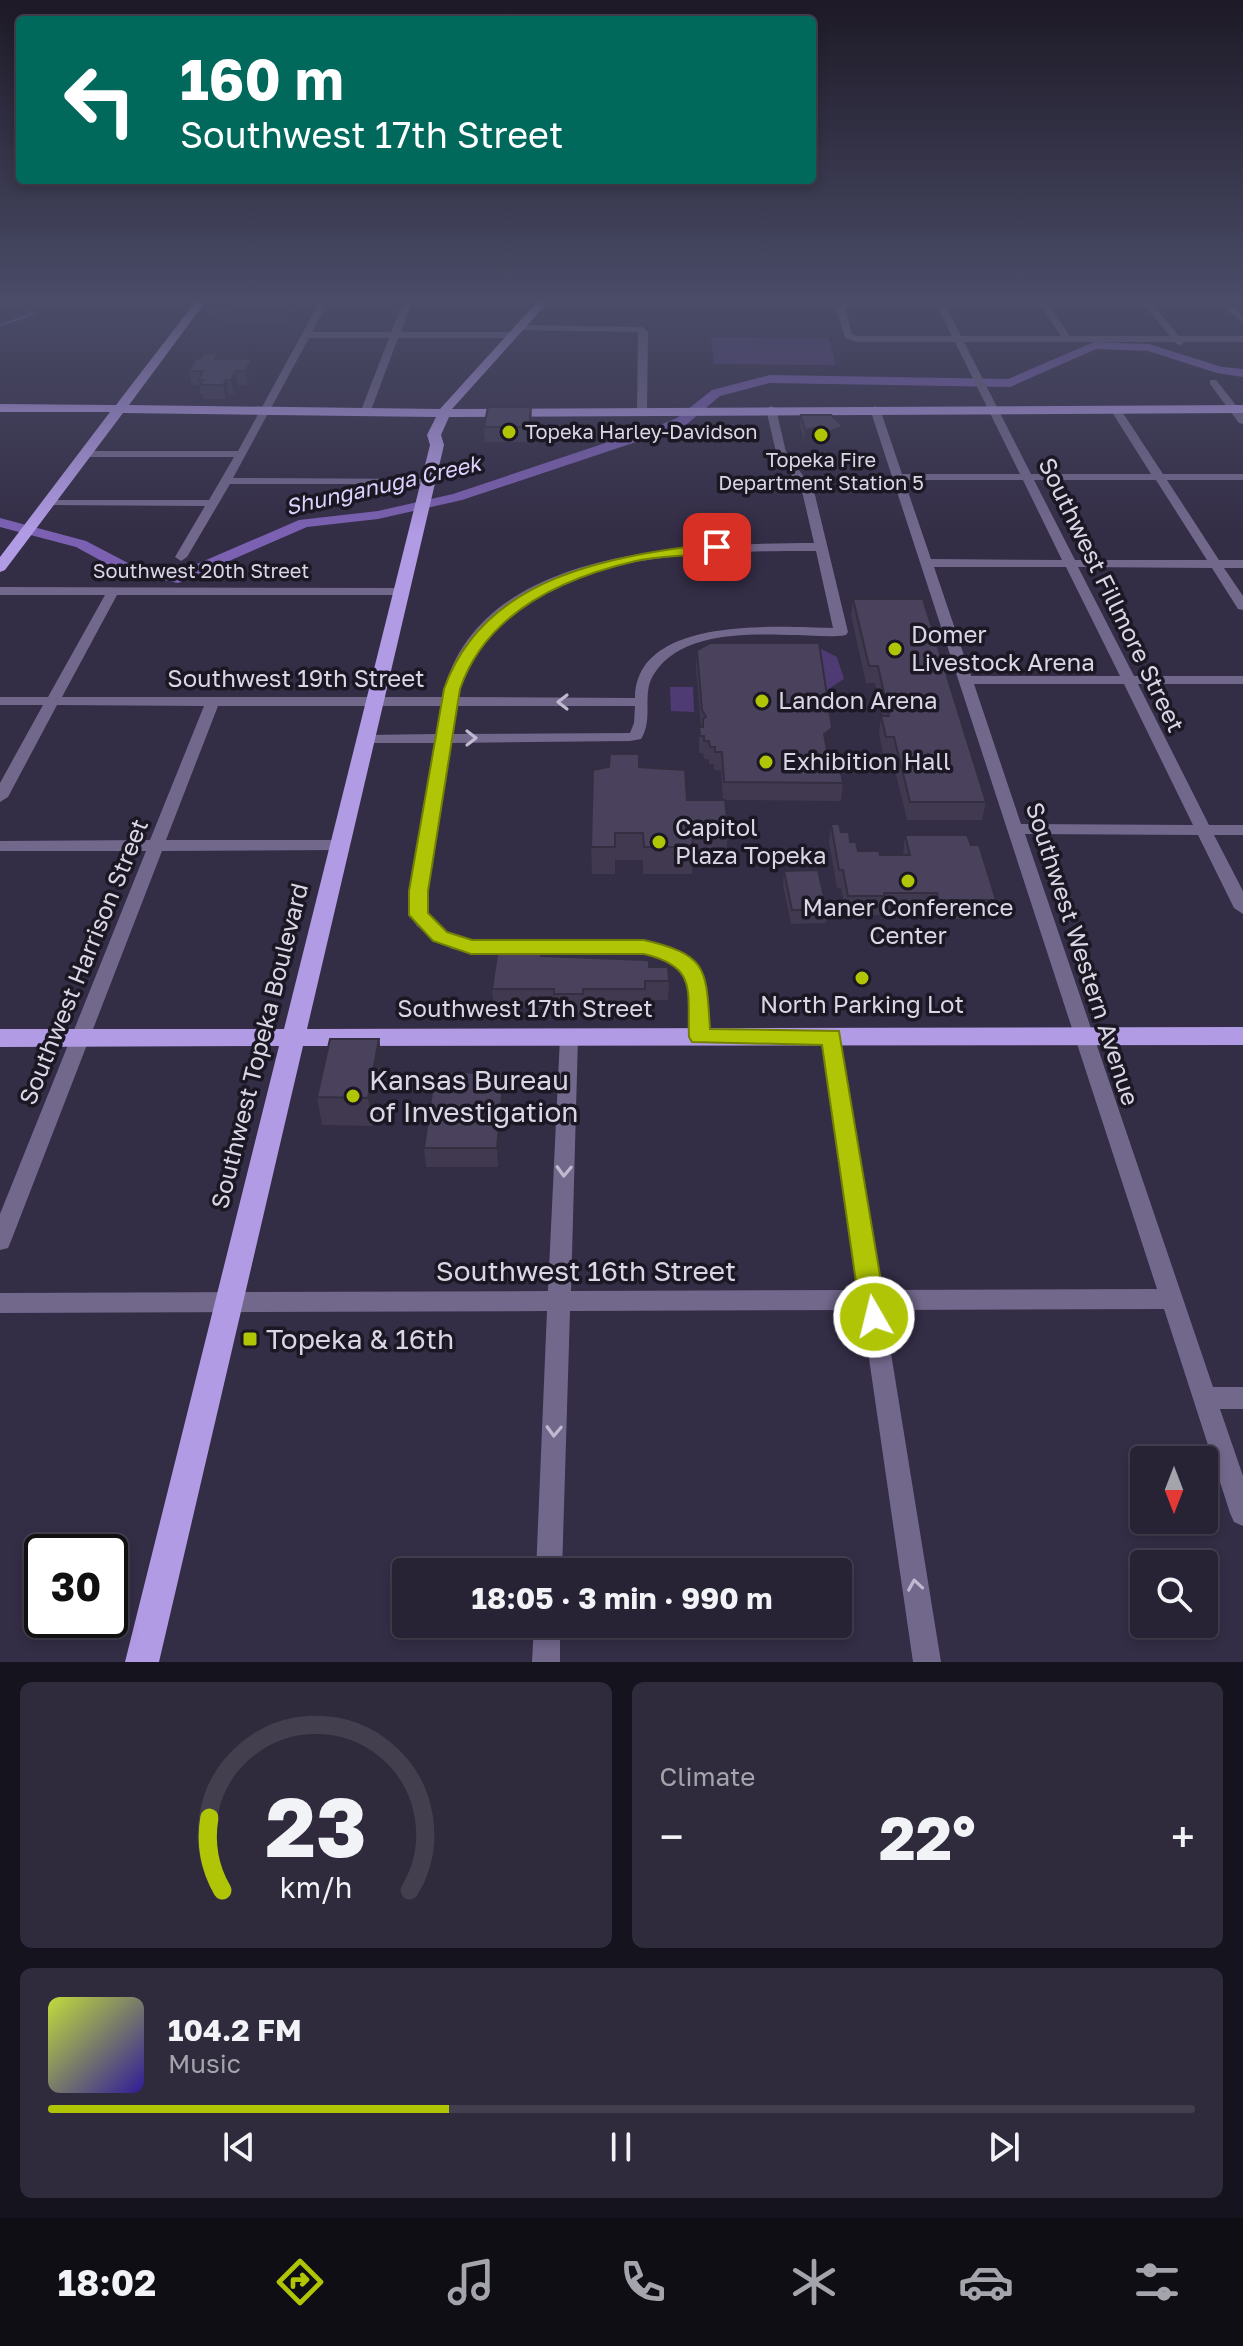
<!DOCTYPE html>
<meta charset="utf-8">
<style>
body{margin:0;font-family:"Golos Text",sans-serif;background:#2f2a3c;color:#f1f3f6;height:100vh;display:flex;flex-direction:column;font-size:30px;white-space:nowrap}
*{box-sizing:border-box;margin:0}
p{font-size:26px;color:#a4a4ac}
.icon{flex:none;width:44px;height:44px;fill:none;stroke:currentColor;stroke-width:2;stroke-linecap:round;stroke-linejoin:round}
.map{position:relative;height:1662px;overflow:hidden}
.sheet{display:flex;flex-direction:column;gap:20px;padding:20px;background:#15131d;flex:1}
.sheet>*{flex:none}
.top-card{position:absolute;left:16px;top:16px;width:800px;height:168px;border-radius:8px;box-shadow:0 4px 12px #0003,0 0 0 2px #433f4f;background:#00695c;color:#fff;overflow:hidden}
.needle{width:52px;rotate:180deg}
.buttons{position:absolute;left:1130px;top:1446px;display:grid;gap:16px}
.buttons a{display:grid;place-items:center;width:88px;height:88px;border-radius:8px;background:#272234;box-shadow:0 4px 12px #0003,0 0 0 2px #433f4f;font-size:40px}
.speed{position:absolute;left:24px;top:1534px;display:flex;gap:16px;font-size:40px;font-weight:700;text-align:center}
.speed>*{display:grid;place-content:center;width:104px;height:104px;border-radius:50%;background:#272234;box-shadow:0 4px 12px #0003,0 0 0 2px #433f4f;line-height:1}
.speed .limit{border:4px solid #111;border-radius:12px;background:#fff;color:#111}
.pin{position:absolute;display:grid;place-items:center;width:68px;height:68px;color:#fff;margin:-34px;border-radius:16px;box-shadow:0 4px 12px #0006}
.me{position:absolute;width:88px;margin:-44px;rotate:352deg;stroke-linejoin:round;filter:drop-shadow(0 0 6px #0008)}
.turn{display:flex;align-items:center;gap:28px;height:168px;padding:0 32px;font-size:36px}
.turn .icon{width:104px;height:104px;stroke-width:2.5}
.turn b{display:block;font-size:56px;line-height:68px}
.big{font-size:60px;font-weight:700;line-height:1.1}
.sheet .tile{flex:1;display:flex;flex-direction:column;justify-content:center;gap:12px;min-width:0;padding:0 28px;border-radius:12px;background:#2f2a3c}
.sheet .dial{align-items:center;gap:0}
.dial svg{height:208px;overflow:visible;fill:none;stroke:#433f4f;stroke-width:7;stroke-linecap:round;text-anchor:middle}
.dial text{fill:#f1f3f6;stroke:none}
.song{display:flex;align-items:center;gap:24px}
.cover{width:96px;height:96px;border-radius:12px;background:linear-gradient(135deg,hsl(70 70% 55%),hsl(250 70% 35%))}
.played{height:8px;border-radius:4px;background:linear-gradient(90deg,#afc506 35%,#433f4f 35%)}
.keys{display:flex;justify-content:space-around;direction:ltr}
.heat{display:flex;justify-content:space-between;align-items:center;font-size:44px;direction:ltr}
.sheet .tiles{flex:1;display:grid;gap:20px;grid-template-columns:1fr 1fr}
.tile:last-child{grid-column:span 2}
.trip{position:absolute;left:392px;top:1558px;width:460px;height:80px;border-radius:8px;background:#272234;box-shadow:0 4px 12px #0003,0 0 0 2px #433f4f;font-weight:700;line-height:80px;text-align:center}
.tab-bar{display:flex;height:128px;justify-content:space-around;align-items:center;background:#100e15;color:#a4a4ac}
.tab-bar .icon{width:56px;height:56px}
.tab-bar .active{color:#afc506}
.tab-bar b{font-size:36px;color:#f1f3f6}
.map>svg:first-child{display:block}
.green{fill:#4e3b73}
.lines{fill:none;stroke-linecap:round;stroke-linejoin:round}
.stream{stroke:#7c61b3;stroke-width:2}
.river{fill:#7c61b3;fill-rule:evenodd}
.minor{fill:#72688c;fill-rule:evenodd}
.major{fill:#b29be5;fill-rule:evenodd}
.wall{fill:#403950}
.shaded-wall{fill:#342e41}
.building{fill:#4a425d;stroke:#342e41;stroke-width:2}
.oneway{stroke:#c0bad0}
.route{fill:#afc506;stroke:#728004;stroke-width:2}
.poi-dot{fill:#afc506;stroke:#1b1723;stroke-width:3}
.labels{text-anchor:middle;stroke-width:7;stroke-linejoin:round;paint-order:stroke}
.far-poi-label{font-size:20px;fill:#dad6e6;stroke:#1b1723;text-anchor:start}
.far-street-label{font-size:20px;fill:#dad6e6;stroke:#1b1723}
.far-water-label{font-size:22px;font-style:italic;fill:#ddd1fe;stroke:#1b1723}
.street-label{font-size:24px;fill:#dad6e6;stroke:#1b1723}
.poi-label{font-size:24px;fill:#dad6e6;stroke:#1b1723;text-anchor:start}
.near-poi-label{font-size:28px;fill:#dad6e6;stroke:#1b1723;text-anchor:start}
.near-street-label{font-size:28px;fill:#dad6e6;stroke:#1b1723}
</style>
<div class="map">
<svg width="1243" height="1662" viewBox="0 0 1243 1662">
<rect width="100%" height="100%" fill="#342d46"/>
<g class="green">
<path d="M 711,337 L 829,338 L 836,365 L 714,364 Z"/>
<path d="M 819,648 L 837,657 L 844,679 L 827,690 Z"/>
<path d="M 670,687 L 693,687 L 694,712 L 671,711 Z"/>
</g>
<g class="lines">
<path class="stream" d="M 0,325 L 33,314 L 16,305 L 22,301"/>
<path class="river" d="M 1094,342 L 1149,344 L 1222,367 L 1243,369 L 1243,377 L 1217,373 L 1148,351 L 1096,349 L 1010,387 L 770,383 L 720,396 L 687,424 L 675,429 L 462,500 L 378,519 L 307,527 L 178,583 L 118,570 L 76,547 L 0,527 L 0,518 L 86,541 L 128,563 L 176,573 L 299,520 L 378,511 L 453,494 L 665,423 L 677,418 L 712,390 L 770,375 L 1008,379 Z"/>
<g class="minor">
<path d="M 320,301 L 328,301 L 312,332 L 391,332 L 404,301 L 412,301 L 401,332 L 514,332 L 519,335 L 514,338 L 398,338 L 370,413 L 365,416 L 360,413 L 389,338 L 309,338 L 233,478 L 427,479 L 433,482 L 431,484 L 230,484 L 187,557 L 181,561 L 175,557 L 205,506 L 45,505 L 43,503 L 49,500 L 209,500 L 234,457 L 85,457 L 80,454 L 85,451 L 238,451 Z"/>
<path d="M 849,301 L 1226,301 L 1243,315 L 1243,322 L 1223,307 L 1154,306 L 1179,336 L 1243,336 L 1243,342 L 1184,342 L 1180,346 L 1174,342 L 964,342 L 1031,474 L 1151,474 L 1110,409 L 1115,406 L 1119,407 L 1163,474 L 1243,474 L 1243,480 L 1167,480 L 1219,560 L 1243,560 L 1243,568 L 1224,568 L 1243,596 L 1243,610 L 1238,609 L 1212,568 L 1078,567 L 1134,676 L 1243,676 L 1243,684 L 1138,684 L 1209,825 L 1243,825 L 1243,835 L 1214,835 L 1243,891 L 1243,914 L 1234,908 L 1198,835 L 1025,834 L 1213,1387 L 1243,1387 L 1243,1409 L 1220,1409 L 1243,1476 L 1243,1526 L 1234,1522 L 1230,1513 L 1164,1309 L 884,1310 L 941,1662 L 913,1662 L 862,1310 L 570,1311 L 562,1572 L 536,1572 L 547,1311 L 0,1313 L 0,1293 L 548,1291 L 560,1037 L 562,1032 L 569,1030 L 576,1032 L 578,1037 L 571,1291 L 859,1290 L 822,1037 L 824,1032 L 831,1030 L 838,1032 L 840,1037 L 881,1290 L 1157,1289 L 870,409 L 875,406 L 880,409 L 902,474 L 1020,474 L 955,342 L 857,342 L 845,338 L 836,307 ZM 852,306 L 937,306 L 952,336 L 858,336 L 852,334 L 845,308 ZM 946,306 L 1041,306 L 1061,336 L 961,336 ZM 1050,306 L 1145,306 L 1170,336 L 1070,336 ZM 904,480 L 1023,480 L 1062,560 L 931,559 ZM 1034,480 L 1156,480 L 1207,560 L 1075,560 ZM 934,567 L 1066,567 L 1120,676 L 971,676 ZM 974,684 L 1124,684 L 1193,825 L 1021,824 Z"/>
<path d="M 520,325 L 643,327 L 648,332 L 647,410 L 642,413 L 637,410 L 638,332 L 517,330 L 515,328 Z"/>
<path d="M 1210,380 L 1216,380 L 1243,414 L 1243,424 L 1239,423 L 1210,384 Z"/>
<path d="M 771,406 L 776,409 L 786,452 L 814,491 L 848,632 L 846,635 C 830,638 812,635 796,635 C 752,634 681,630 654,674 C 641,693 654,719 641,739 L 630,741 L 450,743 L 426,891 L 429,918 C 438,924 449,935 460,938 C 518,951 676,916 703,977 C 711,995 709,1018 709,1037 L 707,1042 L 700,1044 L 693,1042 L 691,1037 C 690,993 694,965 644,953 L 496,954 L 452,949 L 417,926 L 410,915 L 410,891 L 435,743 L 365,743 L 358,739 L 365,735 L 436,734 L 441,706 L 218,706 L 166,840 L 340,840 L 348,845 L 340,850 L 162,851 L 11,1241 L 8,1248 L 0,1250 L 0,1214 L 146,851 L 0,851 L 0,841 L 150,840 L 204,706 L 57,705 L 8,797 L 0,802 L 0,783 L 43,705 L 0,705 L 0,697 L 48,697 L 105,595 L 0,595 L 0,587 L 405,588 L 407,591 L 401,595 L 117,595 L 62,697 L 442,697 C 477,545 691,544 814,543 L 802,491 L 776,452 L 766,409 ZM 816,551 L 833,628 C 778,627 636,615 635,698 L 456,697 C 488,550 698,551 816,551 ZM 455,706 L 635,706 L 634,723 L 630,733 L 451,734 Z"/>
<path d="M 534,1624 L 560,1624 L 560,1662 L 532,1662 Z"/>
</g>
<path class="major" d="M 196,301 L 206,301 L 129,405 L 440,409 L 538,301 L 549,301 L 452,409 L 1243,405 L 1243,413 L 449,417 L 441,435 L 444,445 L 307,1029 L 1243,1027 L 1243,1045 L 303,1046 L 159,1662 L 125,1662 L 279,1046 L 0,1047 L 0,1029 L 284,1029 L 430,445 L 427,435 L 436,417 L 123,413 L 5,570 L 0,572 L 0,557 L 110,412 L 0,412 L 0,404 L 116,405 Z"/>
</g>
<g class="wall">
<path d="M 218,301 L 289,301 L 291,312 L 283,324 L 216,320 L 213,307 Z"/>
<path d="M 219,353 L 220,359 L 252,359 L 254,373 L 248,385 L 238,385 L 234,394 L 228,394 L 226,399 L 203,399 L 202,394 L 200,394 L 199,385 L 192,385 L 189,371 L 200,359 Z"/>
<path d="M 801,415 L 843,426 L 842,436 L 826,444 L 813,439 L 804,441 L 800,426 Z"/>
<path d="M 532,421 L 529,442 L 485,442 L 484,427 Z"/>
<path d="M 853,599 L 986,802 L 982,820 L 907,820 L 891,754 L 883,754 L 879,733 L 881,716 L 883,716 L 875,683 L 866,683 L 851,615 Z"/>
<path d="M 697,650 L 830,746 L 827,748 L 829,761 L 843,783 L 841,801 L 725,800 L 728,831 L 726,858 L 692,858 L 692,874 L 643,874 L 643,860 L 615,860 L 615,874 L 592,874 L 591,847 L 609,767 L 639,767 L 687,800 L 723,800 L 721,770 L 714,770 L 714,764 L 709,764 L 709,759 L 704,759 L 703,753 L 699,753 L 699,727 L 701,727 L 696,667 Z"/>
<path d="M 831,824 L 850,842 L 858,851 L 880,855 L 903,855 L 905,835 L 971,845 L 996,900 L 992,919 L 936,919 L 934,912 L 882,912 L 882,915 L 846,915 L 841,888 L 837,888 L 829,842 Z"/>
<path d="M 784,871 L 827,910 L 826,923 L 791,924 L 783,885 Z"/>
<path d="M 542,948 L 542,956 L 649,967 L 669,981 L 668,1000 L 645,1000 L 645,1008 L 584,1008 L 584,1013 L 555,1013 L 555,1008 L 494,1008 L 492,989 Z"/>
<path d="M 379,1039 L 383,1067 L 373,1126 L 322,1125 L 317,1097 Z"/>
<path d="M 504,1073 L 505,1092 L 498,1167 L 426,1167 L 424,1148 Z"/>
</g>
<g class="shaded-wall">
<path d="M 287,301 L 289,301 L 291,312 L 283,324 L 281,311 Z"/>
<path d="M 252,359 L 254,373 L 248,385 L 246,371 Z"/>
<path d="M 236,371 L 238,385 L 234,394 L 231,380 Z"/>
<path d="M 226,380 L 228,394 L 226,399 L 223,385 Z"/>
<path d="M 531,407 L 532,421 L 529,442 L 529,427 Z"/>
<path d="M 843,426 L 842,436 L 826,444 L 827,433 Z"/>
<path d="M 814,428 L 813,439 L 804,441 L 805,430 Z"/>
<path d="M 832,728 L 830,746 L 822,752 L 824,734 Z"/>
<path d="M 379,1039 L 383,1067 L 373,1126 L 368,1098 Z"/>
<path d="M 504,1073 L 505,1092 L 498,1167 L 497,1148 Z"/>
</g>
<g class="building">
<path d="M 218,301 L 287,301 L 281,311 L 213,307 Z"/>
<path d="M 204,353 L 219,353 L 215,359 L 252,359 L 246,371 L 236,371 L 231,380 L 226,380 L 223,385 L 200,385 L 203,380 L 198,380 L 203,371 L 189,371 L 196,359 L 200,359 Z"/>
<path d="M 488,407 L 531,407 L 529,427 L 484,427 Z"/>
<path d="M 801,415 L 831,415 L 843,426 L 827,433 L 814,428 L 805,430 Z"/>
<path d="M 853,599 L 923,599 L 986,802 L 910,802 L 894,737 L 886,737 L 881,716 L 889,716 L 878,666 L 869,666 Z"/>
<path d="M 710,643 L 819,643 L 832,728 L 824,734 L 829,761 L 840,767 L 843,783 L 724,782 L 722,752 L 715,752 L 715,747 L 710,747 L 709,741 L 704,741 L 704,736 L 700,736 L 699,727 L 703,727 L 703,719 L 706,717 L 702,710 L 697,650 Z"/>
<path d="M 610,754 L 639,754 L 639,767 L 685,770 L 687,800 L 725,800 L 728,831 L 692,831 L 693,847 L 644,847 L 643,833 L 615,833 L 615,847 L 591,847 L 593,770 L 609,767 Z"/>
<path d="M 831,824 L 839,824 L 841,832 L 849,832 L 850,842 L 856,842 L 858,851 L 879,851 L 880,855 L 910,855 L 905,835 L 967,835 L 971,845 L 979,845 L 996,900 L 939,900 L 937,893 L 884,893 L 885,896 L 848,896 L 843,870 L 839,870 Z"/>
<path d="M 818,870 L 827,910 L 792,910 L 784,871 Z"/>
<path d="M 498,948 L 542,948 L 541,956 L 645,960 L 649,961 L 649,967 L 668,967 L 669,981 L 645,981 L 645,989 L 583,989 L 583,994 L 554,994 L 554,989 L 492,989 Z"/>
<path d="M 330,1039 L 379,1039 L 368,1098 L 317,1097 Z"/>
<path d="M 435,1072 L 504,1073 L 497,1148 L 424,1148 Z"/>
</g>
<defs><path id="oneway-chevron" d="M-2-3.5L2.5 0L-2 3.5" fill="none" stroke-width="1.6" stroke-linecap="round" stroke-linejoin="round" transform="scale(2)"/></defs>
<g class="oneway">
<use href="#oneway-chevron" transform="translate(563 702) rotate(180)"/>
<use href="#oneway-chevron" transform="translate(471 738)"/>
<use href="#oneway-chevron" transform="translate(564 1171) rotate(92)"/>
<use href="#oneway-chevron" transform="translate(554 1431) rotate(92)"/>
<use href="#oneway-chevron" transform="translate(915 1585) rotate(-99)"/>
</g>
<linearGradient id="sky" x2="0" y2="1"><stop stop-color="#1d1926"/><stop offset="0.56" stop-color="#4a4c68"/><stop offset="1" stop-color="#4a4c68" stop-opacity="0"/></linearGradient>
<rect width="1243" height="534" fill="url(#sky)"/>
<path class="route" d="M 717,543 L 724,547 L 722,550 C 694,557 664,555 636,561 C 562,578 486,613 460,689 L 428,891 L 428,913 L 447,932 L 472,940 L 644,940 C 708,955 706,968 710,1029 L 839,1031 L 887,1317 L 883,1325 L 874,1328 L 865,1325 L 861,1317 L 822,1045 L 692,1042 L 689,1037 C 687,990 698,967 644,954 L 471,954 L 433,941 L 409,915 L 409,891 L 444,689 C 484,575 612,556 717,543 Z"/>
<g class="poi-dot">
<circle cx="509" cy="432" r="8"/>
<circle cx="821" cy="435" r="8"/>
<circle cx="895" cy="649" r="8"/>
<circle cx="762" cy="701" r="8"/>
<circle cx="766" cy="762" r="8"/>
<circle cx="659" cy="842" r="8"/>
<circle cx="908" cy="881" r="8"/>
<circle cx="862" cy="978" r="8"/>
<circle cx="353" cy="1096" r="8"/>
<rect x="242" y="1331" width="16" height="16" rx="4"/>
</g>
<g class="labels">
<g class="far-poi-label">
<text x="525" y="439">Topeka Harley-Davidson</text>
<text x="821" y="467" text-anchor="middle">Topeka Fire<tspan x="821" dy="23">Department Station 5</tspan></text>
</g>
<g class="far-street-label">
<text x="201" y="578">Southwest 20th Street</text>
</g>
<g class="far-water-label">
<text transform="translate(383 485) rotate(-13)" y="8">Shunganuga Creek</text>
</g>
<g class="street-label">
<text transform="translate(1111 595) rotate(64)" y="8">Southwest Fillmore Street</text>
<text x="296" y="687">Southwest 19th Street</text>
<text transform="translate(1082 954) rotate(72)" y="8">Southwest Western Avenue</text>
<text transform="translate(84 962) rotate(-68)" y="8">Southwest Harrison Street</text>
<text x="525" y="1017">Southwest 17th Street</text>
<text transform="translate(260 1046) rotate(-76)" y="8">Southwest Topeka Boulevard</text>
</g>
<g class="poi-label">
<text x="911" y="643">Domer<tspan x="911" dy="28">Livestock Arena</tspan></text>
<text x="778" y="709">Landon Arena</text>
<text x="782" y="770">Exhibition Hall</text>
<text x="675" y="836">Capitol<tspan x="675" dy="28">Plaza Topeka</tspan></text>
<text x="908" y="916" text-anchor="middle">Maner Conference<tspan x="908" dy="28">Center</tspan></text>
<text x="862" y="1013" text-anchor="middle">North Parking Lot</text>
</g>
<g class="near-poi-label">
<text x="369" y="1090">Kansas Bureau<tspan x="369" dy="32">of Investigation</tspan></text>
<text x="266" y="1349">Topeka &amp; 16th</text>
</g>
<g class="near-street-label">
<text x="586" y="1281">Southwest 16th Street</text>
</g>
</g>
</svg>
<div class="buttons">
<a><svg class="needle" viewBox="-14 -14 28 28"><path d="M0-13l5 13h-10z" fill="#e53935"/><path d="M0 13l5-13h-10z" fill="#a4a4ac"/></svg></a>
<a><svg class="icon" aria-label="search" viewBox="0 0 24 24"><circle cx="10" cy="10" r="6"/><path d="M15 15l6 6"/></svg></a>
</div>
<div class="speed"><div class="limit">30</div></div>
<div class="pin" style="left:717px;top:547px;background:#d93025"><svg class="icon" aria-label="arrive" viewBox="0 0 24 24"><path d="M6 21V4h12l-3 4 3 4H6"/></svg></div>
<svg class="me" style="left:874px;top:1317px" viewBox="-20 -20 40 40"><circle r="17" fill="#afc506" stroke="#fff" stroke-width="3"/><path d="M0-11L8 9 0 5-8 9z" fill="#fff"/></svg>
<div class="trip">18:05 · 3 min · 990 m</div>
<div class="top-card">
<div class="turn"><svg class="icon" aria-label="left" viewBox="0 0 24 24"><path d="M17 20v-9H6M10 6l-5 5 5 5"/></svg><div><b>160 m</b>Southwest 17th Street</div></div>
</div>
</div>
<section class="sheet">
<div class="tiles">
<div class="tile dial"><svg viewBox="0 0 100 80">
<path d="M14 69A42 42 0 1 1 86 69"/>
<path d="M14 69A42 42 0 0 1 9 41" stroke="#afc506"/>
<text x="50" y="56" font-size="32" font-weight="700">23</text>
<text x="50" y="72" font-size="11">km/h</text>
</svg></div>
<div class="tile"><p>Climate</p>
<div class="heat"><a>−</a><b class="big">22°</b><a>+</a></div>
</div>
<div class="tile">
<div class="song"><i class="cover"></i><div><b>104.2 FM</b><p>Music</p></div></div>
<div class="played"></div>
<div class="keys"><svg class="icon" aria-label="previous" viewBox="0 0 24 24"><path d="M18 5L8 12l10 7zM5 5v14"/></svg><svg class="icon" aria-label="pause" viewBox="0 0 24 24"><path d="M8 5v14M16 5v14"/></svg><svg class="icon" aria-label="next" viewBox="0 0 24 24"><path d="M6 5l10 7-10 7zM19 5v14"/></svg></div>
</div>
</div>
</section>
<nav class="tab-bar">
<b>18:02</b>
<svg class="icon active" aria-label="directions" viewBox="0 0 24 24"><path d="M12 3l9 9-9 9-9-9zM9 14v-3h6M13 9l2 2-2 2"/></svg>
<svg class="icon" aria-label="music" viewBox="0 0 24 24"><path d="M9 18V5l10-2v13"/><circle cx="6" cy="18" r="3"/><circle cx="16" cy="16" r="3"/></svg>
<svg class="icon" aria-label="phone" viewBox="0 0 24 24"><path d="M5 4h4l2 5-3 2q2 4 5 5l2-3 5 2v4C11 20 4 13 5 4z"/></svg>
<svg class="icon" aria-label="climate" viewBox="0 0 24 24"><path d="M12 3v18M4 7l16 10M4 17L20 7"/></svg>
<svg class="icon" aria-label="car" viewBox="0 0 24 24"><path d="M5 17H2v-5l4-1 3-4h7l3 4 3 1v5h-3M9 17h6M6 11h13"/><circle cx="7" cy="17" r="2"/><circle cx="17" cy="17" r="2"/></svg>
<svg class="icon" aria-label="filters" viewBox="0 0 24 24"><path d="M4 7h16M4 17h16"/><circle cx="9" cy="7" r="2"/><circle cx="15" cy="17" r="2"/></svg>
</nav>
